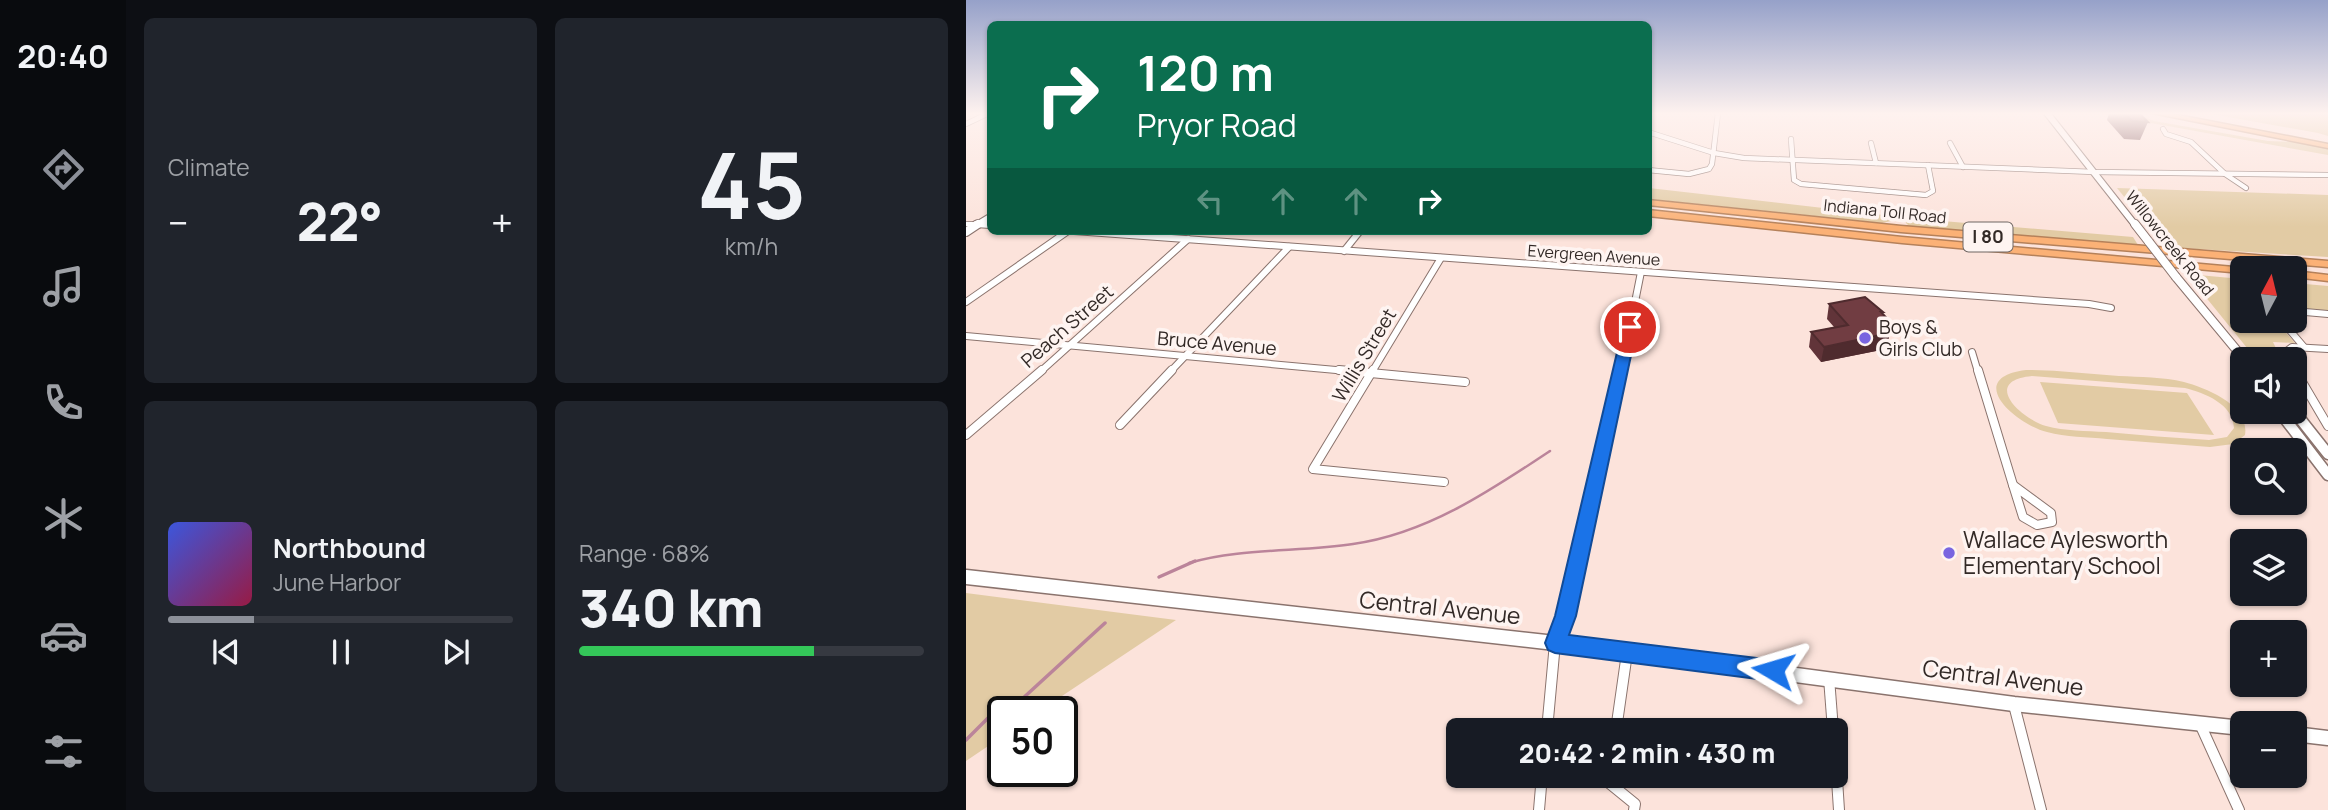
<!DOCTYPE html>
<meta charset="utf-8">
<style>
body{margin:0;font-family:Manrope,sans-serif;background:#20242c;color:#f1f3f6;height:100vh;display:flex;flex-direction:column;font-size:26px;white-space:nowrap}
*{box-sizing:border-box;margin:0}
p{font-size:23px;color:#9ea1a6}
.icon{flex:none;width:38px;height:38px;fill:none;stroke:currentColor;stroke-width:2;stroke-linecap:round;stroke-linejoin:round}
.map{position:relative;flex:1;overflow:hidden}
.drawer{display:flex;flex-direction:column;gap:18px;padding:18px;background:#0d0f14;width:840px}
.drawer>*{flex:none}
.banner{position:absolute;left:21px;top:21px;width:665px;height:214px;border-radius:10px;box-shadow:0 2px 5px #0004;background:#0b6e4f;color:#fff;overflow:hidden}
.needle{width:46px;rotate:7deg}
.fabs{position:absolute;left:1264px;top:256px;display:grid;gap:14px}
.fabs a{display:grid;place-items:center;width:77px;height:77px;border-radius:10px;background:#171b24;box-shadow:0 2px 5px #0004;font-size:35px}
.speed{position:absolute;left:21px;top:696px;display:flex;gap:14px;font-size:35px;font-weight:700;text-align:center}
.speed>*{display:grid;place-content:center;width:91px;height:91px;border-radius:50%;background:#171b24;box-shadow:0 2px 5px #0004;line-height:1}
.speed .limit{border:4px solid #111;border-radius:10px;background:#fff;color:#111}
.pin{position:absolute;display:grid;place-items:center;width:60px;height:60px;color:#fff;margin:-30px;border:4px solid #fff;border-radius:50%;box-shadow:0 2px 7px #0007}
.me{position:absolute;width:77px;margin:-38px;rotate:277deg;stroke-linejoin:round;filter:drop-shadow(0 0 5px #0008)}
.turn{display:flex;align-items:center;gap:24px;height:147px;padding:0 35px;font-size:32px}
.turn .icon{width:91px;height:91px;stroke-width:2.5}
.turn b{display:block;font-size:49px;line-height:60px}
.lanes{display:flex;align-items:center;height:66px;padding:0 35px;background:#0003;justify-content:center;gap:35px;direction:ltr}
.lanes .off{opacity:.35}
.big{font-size:52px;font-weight:800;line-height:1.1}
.drawer .card{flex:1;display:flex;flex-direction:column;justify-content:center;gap:10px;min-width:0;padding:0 24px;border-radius:10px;background:#20242c}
.drawer .dial{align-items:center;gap:0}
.dial b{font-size:91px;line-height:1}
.song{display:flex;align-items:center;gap:21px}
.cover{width:84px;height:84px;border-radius:10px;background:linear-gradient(135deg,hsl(230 70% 55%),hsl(340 70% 35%))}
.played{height:7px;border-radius:4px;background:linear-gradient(90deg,#8c9099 25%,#363941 25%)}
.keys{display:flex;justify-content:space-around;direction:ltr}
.heat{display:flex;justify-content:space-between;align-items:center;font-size:38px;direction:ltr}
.charge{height:10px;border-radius:5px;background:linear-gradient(90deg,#34c759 68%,#363941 0)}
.drawer .tiles{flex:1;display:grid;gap:18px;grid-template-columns:repeat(2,1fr)}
.trip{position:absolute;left:480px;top:718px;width:402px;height:70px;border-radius:10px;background:#171b24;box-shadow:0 2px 5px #0004;font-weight:800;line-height:70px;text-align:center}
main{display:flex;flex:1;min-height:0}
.menu{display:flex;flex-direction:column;width:126px;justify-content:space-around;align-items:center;background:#090b0e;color:#9ea1a6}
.menu .icon{width:49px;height:49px}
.menu .selected{color:#8c9099}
.menu b{font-size:32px;color:#f1f3f6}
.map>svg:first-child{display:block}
.green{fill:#e2cba4;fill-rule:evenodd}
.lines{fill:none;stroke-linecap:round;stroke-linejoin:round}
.stream-far1{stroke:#bb849a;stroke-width:2.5}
.stream{stroke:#bb849a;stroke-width:3.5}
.street-far3-casing{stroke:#8a736d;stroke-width:6}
.street-far2-casing{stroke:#8a736d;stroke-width:8}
.street-far1-casing{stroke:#8a736d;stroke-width:10}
.street-casing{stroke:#8a736d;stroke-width:12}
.secondary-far3-casing{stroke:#8a736d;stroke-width:8}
.secondary-far2-casing{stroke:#8a736d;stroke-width:10}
.secondary-far1-casing{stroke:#8a736d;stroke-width:13}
.secondary-casing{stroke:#8a736d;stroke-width:17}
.highway-casing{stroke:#b5815a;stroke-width:3}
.street-far3{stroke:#fff;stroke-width:4.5}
.street-far2{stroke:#fff;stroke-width:6}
.street-far1{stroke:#fff;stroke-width:8}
.street{stroke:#fff;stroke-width:10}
.secondary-far3{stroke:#fff;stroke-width:6}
.secondary-far2{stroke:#fff;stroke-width:8}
.secondary-far1{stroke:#fff;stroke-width:10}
.secondary{stroke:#fff;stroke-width:14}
.highway{fill:#fbb176;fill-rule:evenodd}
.secondary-bridge-casing{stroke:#8a736d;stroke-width:10;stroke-linecap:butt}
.secondary-bridge{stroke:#fff;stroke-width:8}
.wall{fill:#613439}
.shaded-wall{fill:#4f2b2e}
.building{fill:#713d42;stroke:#4f2b2e;stroke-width:2}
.route{fill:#1a73e8;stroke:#114b97;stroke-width:2}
.poi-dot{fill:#7965e0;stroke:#fef4f1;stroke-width:2.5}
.labels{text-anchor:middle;stroke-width:7;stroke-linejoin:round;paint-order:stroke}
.far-street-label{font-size:16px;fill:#322926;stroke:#fef4f1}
.shield{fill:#fef4f1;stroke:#6f6663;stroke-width:2}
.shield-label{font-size:18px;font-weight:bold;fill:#322926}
.street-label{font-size:19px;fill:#322926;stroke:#fef4f1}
.poi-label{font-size:19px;fill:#322926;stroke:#fef4f1;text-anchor:start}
.near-poi-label{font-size:23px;fill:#322926;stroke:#fef4f1;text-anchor:start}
.near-street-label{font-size:23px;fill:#322926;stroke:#fef4f1}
</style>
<main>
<nav class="menu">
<b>20:40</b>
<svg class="icon selected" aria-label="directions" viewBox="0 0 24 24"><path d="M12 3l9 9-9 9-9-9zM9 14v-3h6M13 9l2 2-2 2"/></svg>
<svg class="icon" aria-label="music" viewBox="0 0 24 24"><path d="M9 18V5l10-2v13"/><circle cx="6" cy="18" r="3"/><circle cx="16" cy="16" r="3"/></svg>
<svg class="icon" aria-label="phone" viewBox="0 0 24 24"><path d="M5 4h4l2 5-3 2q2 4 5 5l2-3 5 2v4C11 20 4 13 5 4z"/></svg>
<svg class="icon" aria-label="climate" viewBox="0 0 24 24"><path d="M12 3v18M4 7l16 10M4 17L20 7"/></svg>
<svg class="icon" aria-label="car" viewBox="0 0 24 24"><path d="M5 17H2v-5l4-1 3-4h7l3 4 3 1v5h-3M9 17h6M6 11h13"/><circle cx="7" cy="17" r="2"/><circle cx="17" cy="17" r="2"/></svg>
<svg class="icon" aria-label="filters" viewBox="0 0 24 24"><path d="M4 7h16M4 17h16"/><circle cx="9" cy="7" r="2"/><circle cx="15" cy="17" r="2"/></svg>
</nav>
<section class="drawer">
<div class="tiles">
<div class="card"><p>Climate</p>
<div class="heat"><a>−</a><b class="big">22°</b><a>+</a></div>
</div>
<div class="card dial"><b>45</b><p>km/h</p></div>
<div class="card">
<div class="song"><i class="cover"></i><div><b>Northbound</b><p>June Harbor</p></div></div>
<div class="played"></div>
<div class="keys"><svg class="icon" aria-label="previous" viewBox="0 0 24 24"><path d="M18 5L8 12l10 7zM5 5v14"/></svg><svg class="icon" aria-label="pause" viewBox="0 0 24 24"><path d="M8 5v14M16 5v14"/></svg><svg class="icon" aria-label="next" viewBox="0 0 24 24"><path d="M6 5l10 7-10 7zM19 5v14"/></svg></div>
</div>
<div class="card"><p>Range · 68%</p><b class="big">340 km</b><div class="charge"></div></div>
</div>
</section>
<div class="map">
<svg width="1362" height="810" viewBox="0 0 1362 810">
<rect width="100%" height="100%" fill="#fce3db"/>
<g class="green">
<path d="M 1240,113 L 1362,113 L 1362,136 L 1352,133 Z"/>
<path d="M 1171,114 L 1188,121 L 1302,141 L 1330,142 L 1362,148 L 1362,155 L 1163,119 Z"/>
<path d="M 683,188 L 926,216 L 925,221 L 916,223 L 683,199 Z"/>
<path d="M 1151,188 L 1362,195 L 1362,257 L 1199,247 Z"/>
<path d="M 941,218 L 1167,237 L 1172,245 L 943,226 L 940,223 Z"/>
<path d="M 1221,274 L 1276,279 L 1276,320 L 1309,320 L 1329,343 L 1307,342 L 1315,359 L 1290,359 Z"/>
<path d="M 1328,283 L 1362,286 L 1362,311 L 1328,309 Z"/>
<path d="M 1060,370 C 1091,370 1122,374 1153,376 C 1174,377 1197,377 1218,382 C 1240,388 1284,405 1279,435 L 1267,444 L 1244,447 C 1210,444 1175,442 1141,439 C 1121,437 1100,437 1081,432 C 1049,424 997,378 1060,370 ZM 1066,376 L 1219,388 C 1239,393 1267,404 1268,428 L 1261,437 L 1243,440 C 1209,438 1174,435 1140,432 C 1120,431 1099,431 1080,426 C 1054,418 1015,381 1066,376 Z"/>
<path d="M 1074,382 L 1221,393 L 1248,435 L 1092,423 Z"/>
<path d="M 0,593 L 210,620 L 72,712 L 37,712 L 37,736 L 0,761 Z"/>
</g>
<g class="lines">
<path class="stream-far1" d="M 223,563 C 272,548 335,552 387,544 C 460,534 524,491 584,451"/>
<g class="stream">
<path d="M 193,577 L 229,561"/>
<path d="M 0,740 L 26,714 L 55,700 L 139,623"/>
</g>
<defs>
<g id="street-far3">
<path d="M 0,124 L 23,113"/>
<path d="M 1197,129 L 1200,134 L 1225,142 L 1259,174 L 1280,188"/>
<path d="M 682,132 L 748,153 L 778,158 L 1128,172 L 1362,175"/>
<path d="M 825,139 L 828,180 L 835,184 L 960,195 L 967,191 L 962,165"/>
<path d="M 905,143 L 910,163"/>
<path d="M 984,143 L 997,167"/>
<path d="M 682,170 L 723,174 L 743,169 L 746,164 L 752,113"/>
<path d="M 0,224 L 24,225"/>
</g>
<g id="street-far2">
<path d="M 10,224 L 24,225"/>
<path d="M 108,231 L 1123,304 L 1145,308"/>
<path d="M 378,251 L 394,231"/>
<path d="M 0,302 L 102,231"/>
<path d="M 1328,311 L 1362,314"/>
<path d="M 1315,320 L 1338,347"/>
<path d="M 0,336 L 392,372"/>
<path d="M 1006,352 L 1012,372"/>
<path d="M 1322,359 L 1318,353 L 1326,347 L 1362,349"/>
<path d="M 1328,369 L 1330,372"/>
<path d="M 74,372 L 222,239"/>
<path d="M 204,372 L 323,247"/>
<path d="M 406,372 L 475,258"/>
<path d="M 655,372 L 675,272"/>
</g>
<g id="street-far1">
<path d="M 373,370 L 499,382"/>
<path d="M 407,370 L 347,469 L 478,482"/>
<path d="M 1012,370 L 1047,485"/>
<path d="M 1329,370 L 1362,426"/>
<path d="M 154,425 L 206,370"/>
<path d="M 0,435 L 76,370"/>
<path d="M 1047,485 L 1085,513 L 1086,522 L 1071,525 L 1057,517 Z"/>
<path d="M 612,563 L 656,370"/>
</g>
<g id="street">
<path d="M 863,678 L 867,730"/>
<path d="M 1048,705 L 1075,810"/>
<path d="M 1234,724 L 1273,810"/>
<path d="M 581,730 L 589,643 L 600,616 L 613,561"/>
<path d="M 650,730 L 661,653"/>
<path d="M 870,764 L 873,810"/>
<path d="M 643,775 L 642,782 L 669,804 L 668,810"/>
<path d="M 573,810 L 576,775"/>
</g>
<g id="secondary-far3">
<path d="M 1081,113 L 1170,226"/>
<path d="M 9,226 L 24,217"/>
</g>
<g id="secondary-far2">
<path d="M 1169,224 L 1183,242"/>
<path d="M 0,232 L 12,224"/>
<path d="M 1210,277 L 1278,359"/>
</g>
<g id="secondary-far1">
<path d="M 1313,411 L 1362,475"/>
<path d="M 1328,411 L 1362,454"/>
</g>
<g id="secondary">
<path d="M 0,577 L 589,643 L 1048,704 L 1276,728"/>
<path d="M 1328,734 L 1362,738"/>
</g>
<g id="highway">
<path d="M 1186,113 L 1202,113 L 1362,144 L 1362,148 Z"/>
<path d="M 682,200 L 935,226 L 1362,261 L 1362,267 L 935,232 L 682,205 Z"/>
<path d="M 682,210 L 936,237 L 1279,268 L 1276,268 L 1276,273 L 936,243 L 682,216 Z"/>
<path d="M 1328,271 L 1362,275 L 1362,281 L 1328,277 Z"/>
</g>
</defs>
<use href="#street-far3" class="street-far3-casing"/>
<use href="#street-far2" class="street-far2-casing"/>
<use href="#street-far1" class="street-far1-casing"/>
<use href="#street" class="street-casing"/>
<use href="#secondary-far3" class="secondary-far3-casing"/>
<use href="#secondary-far2" class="secondary-far2-casing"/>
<use href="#secondary-far1" class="secondary-far1-casing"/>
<use href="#secondary" class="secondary-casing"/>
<use href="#highway" class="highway-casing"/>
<use href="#street-far3" class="street-far3"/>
<use href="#street-far2" class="street-far2"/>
<use href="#street-far1" class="street-far1"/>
<use href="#street" class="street"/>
<use href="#secondary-far3" class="secondary-far3"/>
<use href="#secondary-far2" class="secondary-far2"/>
<use href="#secondary-far1" class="secondary-far1"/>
<use href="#secondary" class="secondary"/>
<use href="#highway" class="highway"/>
<defs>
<path id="secondary-bridge" d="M 1183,242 L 1210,277"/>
</defs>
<use href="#secondary-bridge" class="secondary-bridge-casing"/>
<use href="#secondary-bridge" class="secondary-bridge"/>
</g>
<g class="wall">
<path d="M 1143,113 L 1173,113 L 1182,122 L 1174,140 L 1158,139 L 1141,120 Z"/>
<path d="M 863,304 L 917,314 L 926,324 L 920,349 L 855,362 L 843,347 L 845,332 L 868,327 L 861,319 Z"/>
</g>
<path class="shaded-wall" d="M 926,324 L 920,349 L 855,362 L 858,347 L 917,326 Z"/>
<g class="building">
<path d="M 1158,113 L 1173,113 L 1182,122 L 1166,121 Z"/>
<path d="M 899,297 L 917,312 L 915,312 L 926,324 L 917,326 L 924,333 L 858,347 L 845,332 L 882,325 L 863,304 Z"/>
</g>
<linearGradient id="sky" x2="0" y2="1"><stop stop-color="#96a1c9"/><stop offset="0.5" stop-color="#fef2ef"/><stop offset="1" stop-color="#fef2ef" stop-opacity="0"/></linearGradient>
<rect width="1362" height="227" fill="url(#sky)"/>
<path class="route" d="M 664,323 L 671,327 L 610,616 L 603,635 L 807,660 L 815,663 L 819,670 L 815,678 L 807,681 L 589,653 L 582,650 L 579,643 L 589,616 L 657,327 Z"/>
<g class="poi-dot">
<circle cx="899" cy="338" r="7"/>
<circle cx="983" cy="553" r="7"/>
</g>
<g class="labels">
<g class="far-street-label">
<text transform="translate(919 211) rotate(6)" y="6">Indiana Toll Road</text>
<text transform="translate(1204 243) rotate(51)" y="6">Willowcreek Road</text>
<text transform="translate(628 255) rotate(4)" y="6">Evergreen Avenue</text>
</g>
<rect class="shield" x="997.5" y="222.5" width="49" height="29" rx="5"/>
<g class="shield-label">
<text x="1022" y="243">I 80</text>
</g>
<g class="street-label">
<text transform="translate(101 326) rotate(-41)" y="7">Peach Street</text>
<text transform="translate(251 343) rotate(5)" y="7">Bruce Avenue</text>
<text transform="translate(398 355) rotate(-59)" y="7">Willis Street</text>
</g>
<g class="poi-label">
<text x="913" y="334">Boys &amp;<tspan x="913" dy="22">Girls Club</tspan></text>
</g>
<g class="near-poi-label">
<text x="997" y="548">Wallace Aylesworth<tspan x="997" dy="26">Elementary School</tspan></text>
</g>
<g class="near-street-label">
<text transform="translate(474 608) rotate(6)" y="8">Central Avenue</text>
<text transform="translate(1037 678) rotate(7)" y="8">Central Avenue</text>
</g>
</g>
</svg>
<div class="fabs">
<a><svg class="needle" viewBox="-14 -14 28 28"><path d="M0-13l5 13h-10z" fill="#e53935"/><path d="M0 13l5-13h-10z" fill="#9ea1a6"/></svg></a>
<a><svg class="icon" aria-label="sound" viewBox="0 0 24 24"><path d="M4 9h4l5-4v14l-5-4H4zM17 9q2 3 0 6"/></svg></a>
<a><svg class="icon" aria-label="search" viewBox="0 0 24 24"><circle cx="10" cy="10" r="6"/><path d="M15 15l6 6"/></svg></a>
<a><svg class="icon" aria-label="layers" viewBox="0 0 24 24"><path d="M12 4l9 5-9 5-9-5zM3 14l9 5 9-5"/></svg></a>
<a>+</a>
<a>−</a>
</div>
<div class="speed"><div class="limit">50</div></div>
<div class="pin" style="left:664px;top:327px;background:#d93025"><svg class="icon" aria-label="arrive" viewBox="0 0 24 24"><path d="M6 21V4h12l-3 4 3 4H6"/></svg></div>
<svg class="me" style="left:807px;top:670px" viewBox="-20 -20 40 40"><path d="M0-17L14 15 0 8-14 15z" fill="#1a73e8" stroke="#fff" stroke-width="4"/></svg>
<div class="trip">20:42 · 2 min · 430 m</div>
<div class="banner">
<div class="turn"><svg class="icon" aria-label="right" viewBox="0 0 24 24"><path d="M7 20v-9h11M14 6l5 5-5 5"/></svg><div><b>120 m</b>Pryor Road</div></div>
<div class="lanes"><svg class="icon off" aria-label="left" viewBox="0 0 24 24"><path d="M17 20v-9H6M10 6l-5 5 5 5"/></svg><svg class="icon off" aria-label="ahead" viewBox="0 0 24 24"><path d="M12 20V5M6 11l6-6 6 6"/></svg><svg class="icon off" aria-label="ahead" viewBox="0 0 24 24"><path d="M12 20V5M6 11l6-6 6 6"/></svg><svg class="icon" aria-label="right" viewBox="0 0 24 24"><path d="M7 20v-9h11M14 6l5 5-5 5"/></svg></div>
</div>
</div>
</main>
